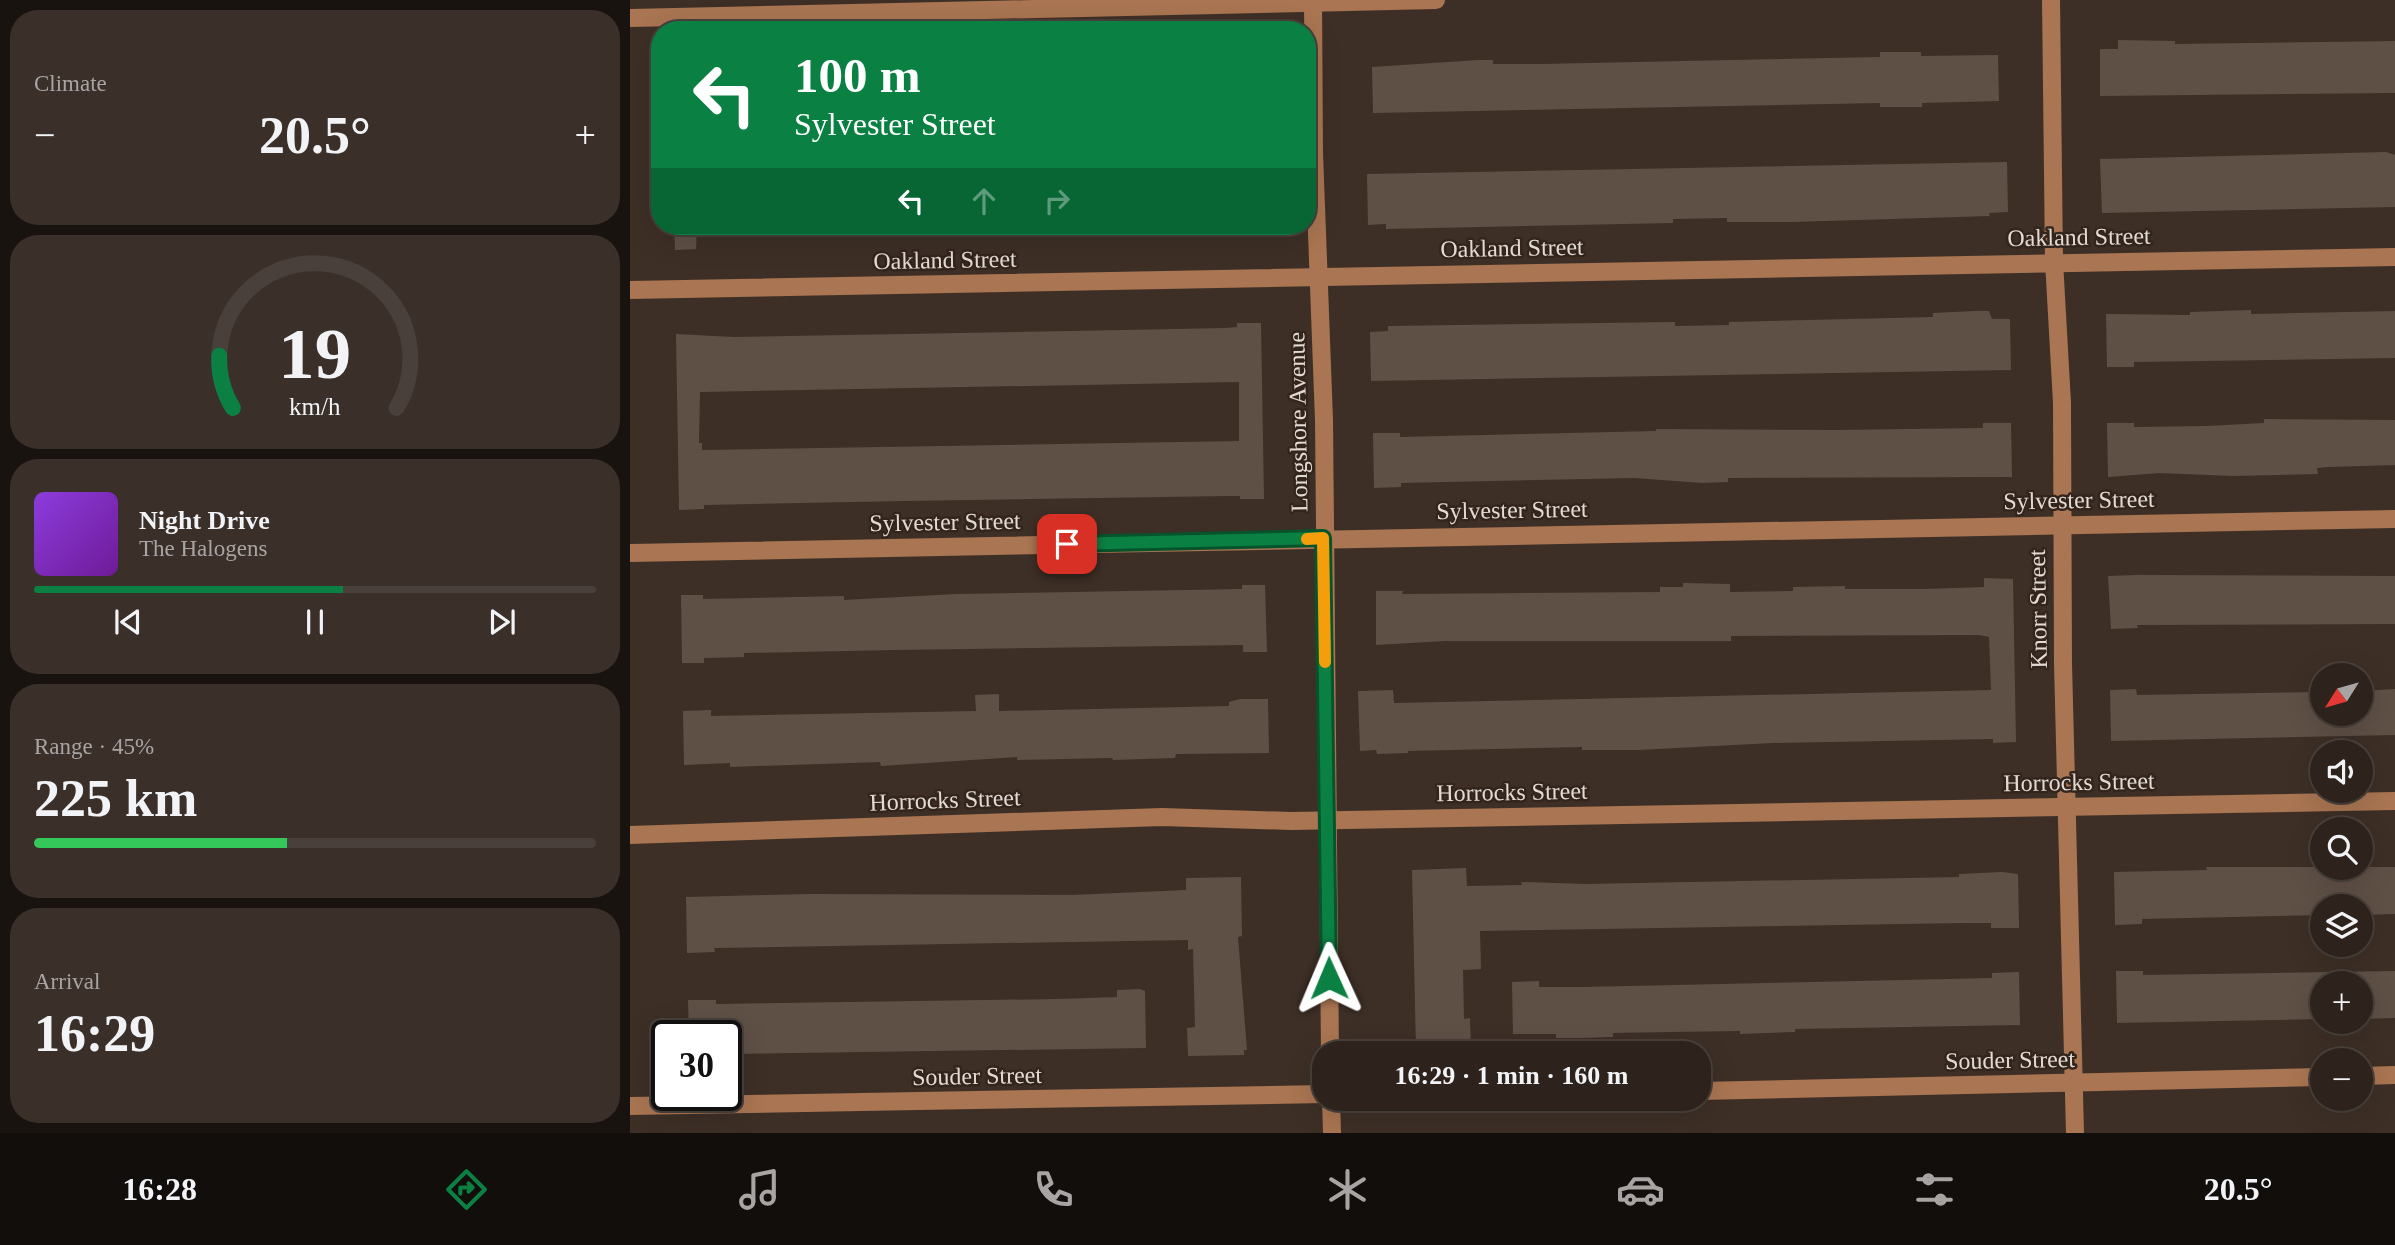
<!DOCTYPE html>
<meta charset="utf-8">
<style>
body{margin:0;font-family:"Times New Roman",serif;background:#3a2f29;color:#f1f3f6;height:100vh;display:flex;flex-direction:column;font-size:26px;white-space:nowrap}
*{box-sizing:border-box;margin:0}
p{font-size:23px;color:#a7a4a3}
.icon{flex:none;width:38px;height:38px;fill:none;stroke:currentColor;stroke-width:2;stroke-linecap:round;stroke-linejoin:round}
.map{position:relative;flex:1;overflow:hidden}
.sheet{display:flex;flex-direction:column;gap:10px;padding:10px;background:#19130f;width:630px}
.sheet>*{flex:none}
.top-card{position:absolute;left:21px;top:21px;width:665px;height:214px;border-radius:28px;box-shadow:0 7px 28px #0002,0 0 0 2px #49403b;background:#0b8043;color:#fff;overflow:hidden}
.needle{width:46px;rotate:233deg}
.tools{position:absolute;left:1680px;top:663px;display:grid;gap:14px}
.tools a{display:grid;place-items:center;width:63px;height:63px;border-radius:50%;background:#2e231c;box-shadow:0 7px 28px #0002,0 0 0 2px #49403b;font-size:35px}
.speed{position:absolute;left:21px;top:1020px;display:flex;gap:14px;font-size:35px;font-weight:700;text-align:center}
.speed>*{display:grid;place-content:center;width:91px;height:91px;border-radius:50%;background:#2e231c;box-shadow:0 7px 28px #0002,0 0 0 2px #49403b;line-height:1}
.speed .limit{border:4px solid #111;border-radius:10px;background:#fff;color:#111}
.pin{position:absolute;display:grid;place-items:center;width:60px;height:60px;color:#fff;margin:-30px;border-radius:14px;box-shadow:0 4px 10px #0006}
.me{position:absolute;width:77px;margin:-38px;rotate:359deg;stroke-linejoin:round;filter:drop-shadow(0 0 5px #0008)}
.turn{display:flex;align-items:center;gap:24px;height:147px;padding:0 28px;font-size:32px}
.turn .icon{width:91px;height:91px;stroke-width:2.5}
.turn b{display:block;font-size:49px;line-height:60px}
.lanes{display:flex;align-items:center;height:66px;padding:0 28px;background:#0003;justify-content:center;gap:35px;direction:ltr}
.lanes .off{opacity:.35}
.big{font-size:52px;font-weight:800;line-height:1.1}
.sheet .tile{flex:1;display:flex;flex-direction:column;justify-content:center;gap:10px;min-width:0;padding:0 24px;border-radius:28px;background:#3a2f29}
.sheet .dial{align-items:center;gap:0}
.dial svg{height:182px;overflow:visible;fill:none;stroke:#49403b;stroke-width:7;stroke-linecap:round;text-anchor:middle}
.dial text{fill:#f1f3f6;stroke:none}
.song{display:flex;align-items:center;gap:21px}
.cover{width:84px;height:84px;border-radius:10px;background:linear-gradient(135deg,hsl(270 70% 55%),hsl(280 70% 35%))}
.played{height:7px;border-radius:4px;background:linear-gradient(90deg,#0b8043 55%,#49403b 55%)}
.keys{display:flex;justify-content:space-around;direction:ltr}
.heat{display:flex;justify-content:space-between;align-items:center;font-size:38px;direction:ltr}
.charge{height:10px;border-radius:5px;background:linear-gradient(90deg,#34c759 45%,#49403b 0)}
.trip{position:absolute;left:682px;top:1041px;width:399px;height:70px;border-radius:28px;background:#2e231c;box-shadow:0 7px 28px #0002,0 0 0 2px #49403b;font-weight:800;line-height:70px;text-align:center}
.dock{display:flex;height:112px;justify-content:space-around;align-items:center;background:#120e0b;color:#a7a4a3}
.dock .icon{width:49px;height:49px}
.dock .active{color:#0b8043}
.dock b{font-size:32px;color:#f1f3f6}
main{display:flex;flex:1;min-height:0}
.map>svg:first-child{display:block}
.building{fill:#5f5046;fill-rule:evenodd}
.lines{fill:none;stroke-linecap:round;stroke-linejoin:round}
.minor{stroke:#a97552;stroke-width:18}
.route-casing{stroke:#07532c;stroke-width:18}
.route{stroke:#0b8043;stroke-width:12}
.slow{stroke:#f59e0b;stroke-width:12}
.labels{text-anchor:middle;stroke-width:5;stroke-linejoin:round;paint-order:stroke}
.street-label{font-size:24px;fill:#e3dad4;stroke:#33251c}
</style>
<main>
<section class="sheet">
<div class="tile"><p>Climate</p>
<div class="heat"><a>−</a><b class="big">20.5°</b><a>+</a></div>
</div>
<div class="tile dial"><svg viewBox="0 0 100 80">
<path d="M14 69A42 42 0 1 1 86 69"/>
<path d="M14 69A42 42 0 0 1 8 46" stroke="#0b8043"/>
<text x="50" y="56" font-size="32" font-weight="700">19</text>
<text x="50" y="72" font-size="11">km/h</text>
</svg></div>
<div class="tile">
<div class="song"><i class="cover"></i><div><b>Night Drive</b><p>The Halogens</p></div></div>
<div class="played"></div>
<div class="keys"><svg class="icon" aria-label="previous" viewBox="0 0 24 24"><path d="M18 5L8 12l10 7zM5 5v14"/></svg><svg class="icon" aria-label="pause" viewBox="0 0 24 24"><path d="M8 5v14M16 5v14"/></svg><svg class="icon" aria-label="next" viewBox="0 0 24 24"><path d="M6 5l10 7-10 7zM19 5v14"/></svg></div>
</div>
<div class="tile"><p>Range · 45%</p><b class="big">225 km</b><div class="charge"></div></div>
<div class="tile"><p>Arrival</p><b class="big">16:29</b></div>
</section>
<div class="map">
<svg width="1765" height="1133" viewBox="0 0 1765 1133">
<rect width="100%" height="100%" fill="#3d2f26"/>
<g class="building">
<path d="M 1488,40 L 1545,41 L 1545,44 L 1765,41 L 1765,93 L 1470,96 L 1470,49 L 1488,49 Z"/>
<path d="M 1250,52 L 1291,52 L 1291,56 L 1368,55 L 1369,101 L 1292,103 L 1292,107 L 1250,107 L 1250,103 L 743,113 L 742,67 L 848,60 L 863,60 L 863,64 L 911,64 L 1250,57 Z"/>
<path d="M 1756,152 L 1765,155 L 1765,207 L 1472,213 L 1470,159 Z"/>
<path d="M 1377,162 L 1378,212 L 1359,213 L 1360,216 L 1163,222 L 1097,222 L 1097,218 L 1043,219 L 1043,223 L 756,229 L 756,224 L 738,225 L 737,174 Z"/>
<path d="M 44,226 L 67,226 L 66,249 L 45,250 Z"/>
<path d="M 1621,310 L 1621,314 L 1765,311 L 1765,358 L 1504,362 L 1504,367 L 1477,367 L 1476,314 L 1560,315 L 1560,312 Z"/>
<path d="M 1345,311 L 1359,311 L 1362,319 L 1380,319 L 1381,370 L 741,381 L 740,332 L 758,331 L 758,326 L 1045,322 L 1045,326 L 1099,325 L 1099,322 L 1303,317 L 1303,313 Z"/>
<path d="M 607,323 L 631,323 L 634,499 L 610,499 L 610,496 L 598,496 L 275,501 L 74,505 L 74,509 L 49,510 L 46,334 L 104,337 L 494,330 L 595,328 L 607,327 ZM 609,382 L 609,441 L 72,450 L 72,443 L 69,443 L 70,392 Z"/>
<path d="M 1634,419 L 1765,420 L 1765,465 L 1698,467 L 1687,468 L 1688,474 L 1603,476 L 1529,473 L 1478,477 L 1477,423 L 1504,423 L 1504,427 L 1576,426 L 1634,423 Z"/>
<path d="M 1353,423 L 1381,423 L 1382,477 L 1098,478 L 1098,482 L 1072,483 L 1005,478 L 771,483 L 771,487 L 744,488 L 743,433 L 770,433 L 770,437 L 1026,431 L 1026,429 L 1205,430 L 1353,428 Z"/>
<path d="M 1507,575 L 1765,576 L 1765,624 L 1507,625 L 1508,628 L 1481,629 L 1478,576 Z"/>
<path d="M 1354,578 L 1383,579 L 1386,742 L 1363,743 L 1363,739 L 1142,743 L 1008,750 L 952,750 L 952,747 L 778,751 L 778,753 L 747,754 L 746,750 L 730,751 L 728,691 L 763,690 L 764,703 L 1361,690 L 1359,637 L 1349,635 L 1101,636 L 1101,641 L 815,641 L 746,645 L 746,591 L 773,591 L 772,594 L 1030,592 L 1030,587 L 1053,587 L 1053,583 L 1100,584 L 1100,592 L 1163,591 L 1163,587 L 1215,586 L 1215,589 L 1295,589 L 1354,587 Z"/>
<path d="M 612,585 L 635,585 L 637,652 L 613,652 L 613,645 L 265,650 L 114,653 L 114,657 L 74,658 L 74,663 L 52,663 L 51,595 L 73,595 L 73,599 L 214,596 L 214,600 L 326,594 L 612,589 Z"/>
<path d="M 1506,689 L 1507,695 L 1692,692 L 1692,714 L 1731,714 L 1731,691 L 1765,689 L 1765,735 L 1481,741 L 1480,690 Z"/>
<path d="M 369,694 L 369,711 L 599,706 L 599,702 L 610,699 L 638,699 L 639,753 L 546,754 L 545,758 L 483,760 L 482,758 L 387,760 L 387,757 L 251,766 L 250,762 L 100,767 L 100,763 L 54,765 L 53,711 L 81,710 L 81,716 L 346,711 L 345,695 Z"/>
<path d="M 1576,867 L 1765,867 L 1765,914 L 1731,915 L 1731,906 L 1692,906 L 1692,915 L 1512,919 L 1512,924 L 1485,925 L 1484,872 L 1577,870 Z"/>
<path d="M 836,868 L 837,886 L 892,885 L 891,882 L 956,884 L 1329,877 L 1329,874 L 1372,872 L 1388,874 L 1389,928 L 1361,928 L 1361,923 L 1336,923 L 850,931 L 851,969 L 833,970 L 834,1019 L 840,1018 L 841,1048 L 786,1049 L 782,870 Z"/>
<path d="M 611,877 L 612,936 L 608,937 L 617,1050 L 614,1050 L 614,1055 L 558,1056 L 557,1028 L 565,1027 L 563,949 L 558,950 L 558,940 L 84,948 L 85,952 L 57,953 L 56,897 L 178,894 L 442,895 L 556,890 L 556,878 Z"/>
<path d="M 1486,971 L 1513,971 L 1513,975 L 1765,971 L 1765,1018 L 1731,1019 L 1731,984 L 1692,984 L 1692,1019 L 1487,1023 Z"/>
<path d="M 1389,972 L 1390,1025 L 1165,1029 L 1165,1032 L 1110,1034 L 1110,1031 L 1040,1032 L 983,1033 L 983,1037 L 953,1038 L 926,1038 L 926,1034 L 883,1034 L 882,982 L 909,981 L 909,987 L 952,987 L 1362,978 L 1362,973 Z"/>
<path d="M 510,989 L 515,991 L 516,1048 L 102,1054 L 102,1050 L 96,1050 L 96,1036 L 59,1036 L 58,1000 L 86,1000 L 86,1004 L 430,999 L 487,997 L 487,990 Z"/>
</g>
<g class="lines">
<g class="minor">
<path d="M 683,0 L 684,153 L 694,420 L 700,1054"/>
<path d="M 1421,0 L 1424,261 L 1432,403 L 1433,664 L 1445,1133"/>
<path d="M 0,18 L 806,0"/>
<path d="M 0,290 L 1765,257"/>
<path d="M 0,553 L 1765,519"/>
<path d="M 0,835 L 532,817 L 661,821 L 1765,801"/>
<path d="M 1731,1076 L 1765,1075"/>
<path d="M 1069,1091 L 1692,1077"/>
<path d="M 701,1099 L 702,1133"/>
<path d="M 0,1106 L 695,1094"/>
</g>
</g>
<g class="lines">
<defs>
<path id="route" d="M 437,544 L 693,538 L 699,978"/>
</defs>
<use href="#route" class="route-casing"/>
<use href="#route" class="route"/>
<path class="slow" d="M 677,539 L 693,538 L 695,662"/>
</g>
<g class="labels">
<g class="street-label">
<text transform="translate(1449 237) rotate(-1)" y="8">Oakland Street</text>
<text transform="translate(882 248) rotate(-1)" y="8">Oakland Street</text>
<text transform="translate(315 260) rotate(-1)" y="8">Oakland Street</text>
<text transform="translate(668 422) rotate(-91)" y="8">Longshore Avenue</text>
<text transform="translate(1449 500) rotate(-1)" y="8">Sylvester Street</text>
<text transform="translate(882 510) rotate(-1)" y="8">Sylvester Street</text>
<text transform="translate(315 522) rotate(-1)" y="8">Sylvester Street</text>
<text transform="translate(1408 609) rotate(-91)" y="8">Knorr Street</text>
<text transform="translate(1449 782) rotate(-1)" y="8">Horrocks Street</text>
<text transform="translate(882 792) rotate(-1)" y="8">Horrocks Street</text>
<text transform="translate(315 800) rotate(-2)" y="8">Horrocks Street</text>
<text transform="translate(1380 1060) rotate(-1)" y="8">Souder Street</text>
<text transform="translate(347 1076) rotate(-1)" y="8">Souder Street</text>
</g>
</g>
</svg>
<div class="tools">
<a><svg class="needle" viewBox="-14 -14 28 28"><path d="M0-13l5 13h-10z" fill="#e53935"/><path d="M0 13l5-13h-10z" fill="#a7a4a3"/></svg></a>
<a><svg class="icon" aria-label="sound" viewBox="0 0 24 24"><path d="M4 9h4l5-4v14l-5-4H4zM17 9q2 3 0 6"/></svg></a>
<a><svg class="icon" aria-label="search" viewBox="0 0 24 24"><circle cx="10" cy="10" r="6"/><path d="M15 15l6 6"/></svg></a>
<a><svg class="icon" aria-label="layers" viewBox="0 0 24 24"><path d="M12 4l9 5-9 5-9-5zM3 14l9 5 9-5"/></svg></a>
<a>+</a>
<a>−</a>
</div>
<div class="speed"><div class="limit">30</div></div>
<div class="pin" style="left:437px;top:544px;background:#d93025"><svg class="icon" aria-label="arrive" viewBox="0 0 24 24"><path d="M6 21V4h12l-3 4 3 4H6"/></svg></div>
<svg class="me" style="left:699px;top:978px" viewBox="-20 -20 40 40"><path d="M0-17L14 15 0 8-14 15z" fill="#0b8043" stroke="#fff" stroke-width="4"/></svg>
<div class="trip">16:29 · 1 min · 160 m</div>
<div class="top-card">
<div class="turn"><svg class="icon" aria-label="left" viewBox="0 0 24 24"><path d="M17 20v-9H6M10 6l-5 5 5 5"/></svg><div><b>100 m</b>Sylvester Street</div></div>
<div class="lanes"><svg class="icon" aria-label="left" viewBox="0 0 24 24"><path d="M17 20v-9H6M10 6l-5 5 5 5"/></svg><svg class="icon off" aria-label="ahead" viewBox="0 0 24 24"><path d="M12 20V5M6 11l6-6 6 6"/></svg><svg class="icon off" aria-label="right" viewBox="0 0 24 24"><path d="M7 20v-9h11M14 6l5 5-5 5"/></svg></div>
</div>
</div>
</main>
<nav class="dock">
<b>16:28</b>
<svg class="icon active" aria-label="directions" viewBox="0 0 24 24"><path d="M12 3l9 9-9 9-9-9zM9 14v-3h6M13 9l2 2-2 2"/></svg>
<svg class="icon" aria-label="music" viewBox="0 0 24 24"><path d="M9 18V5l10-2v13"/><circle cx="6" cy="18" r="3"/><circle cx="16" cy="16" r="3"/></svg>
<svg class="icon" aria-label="phone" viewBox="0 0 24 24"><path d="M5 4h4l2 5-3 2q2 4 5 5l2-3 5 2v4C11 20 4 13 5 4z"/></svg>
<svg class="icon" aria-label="climate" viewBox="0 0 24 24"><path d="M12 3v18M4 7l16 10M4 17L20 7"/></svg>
<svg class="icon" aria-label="car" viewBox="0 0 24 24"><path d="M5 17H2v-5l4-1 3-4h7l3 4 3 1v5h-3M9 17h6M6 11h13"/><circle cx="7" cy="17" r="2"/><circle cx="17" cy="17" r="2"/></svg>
<svg class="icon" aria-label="filters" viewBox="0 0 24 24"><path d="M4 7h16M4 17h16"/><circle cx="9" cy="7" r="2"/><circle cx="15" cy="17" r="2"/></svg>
<b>20.5°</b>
</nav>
